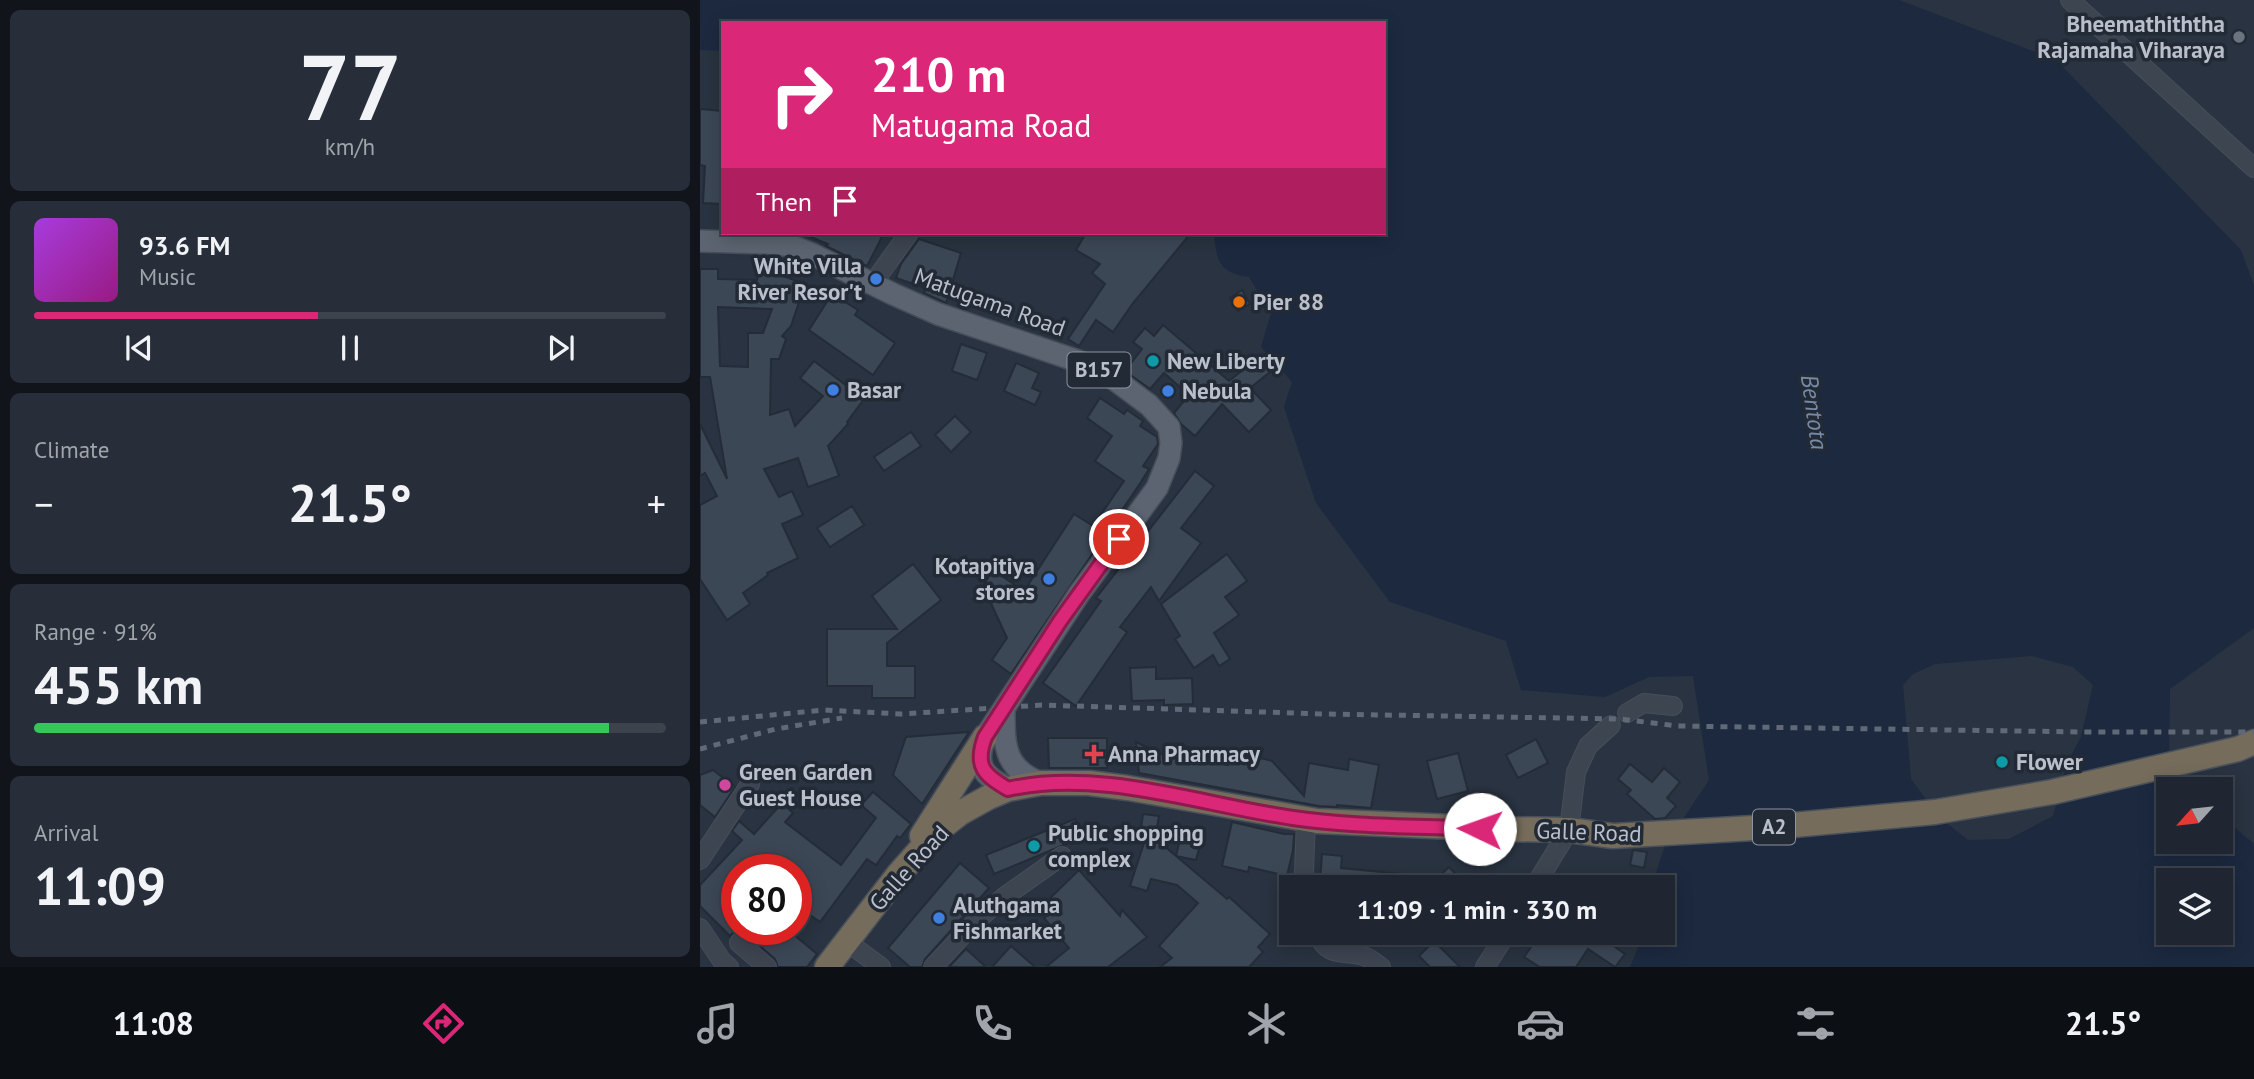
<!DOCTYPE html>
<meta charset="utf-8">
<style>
body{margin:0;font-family:"PT Sans",sans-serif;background:#272e39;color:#f1f3f6;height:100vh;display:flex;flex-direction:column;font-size:26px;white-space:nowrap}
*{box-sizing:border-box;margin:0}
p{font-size:23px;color:#a1a5ab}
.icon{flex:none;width:38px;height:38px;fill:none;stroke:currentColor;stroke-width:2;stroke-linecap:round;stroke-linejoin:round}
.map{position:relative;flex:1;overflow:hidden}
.side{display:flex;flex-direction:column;gap:10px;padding:10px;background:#11151b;width:700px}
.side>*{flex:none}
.hud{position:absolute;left:21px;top:21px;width:665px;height:214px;border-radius:0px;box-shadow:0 4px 18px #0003,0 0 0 2px #3c434d;background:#db2777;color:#fff;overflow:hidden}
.needle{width:46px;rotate:243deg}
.buttons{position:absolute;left:1456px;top:777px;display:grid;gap:14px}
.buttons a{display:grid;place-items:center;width:77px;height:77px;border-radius:0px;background:#1f2631;box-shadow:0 4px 18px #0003,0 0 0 2px #3c434d;font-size:35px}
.speed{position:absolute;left:21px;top:854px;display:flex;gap:14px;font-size:35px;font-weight:700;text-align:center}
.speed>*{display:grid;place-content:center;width:91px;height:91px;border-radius:50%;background:#1f2631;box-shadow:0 4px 18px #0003,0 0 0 2px #3c434d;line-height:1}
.speed .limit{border:10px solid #d22;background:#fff;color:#111}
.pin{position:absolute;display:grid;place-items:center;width:60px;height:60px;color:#fff;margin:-30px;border:4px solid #fff;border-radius:50%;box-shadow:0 2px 7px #0007}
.me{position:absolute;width:77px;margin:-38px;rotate:273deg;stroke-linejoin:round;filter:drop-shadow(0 0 5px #0008)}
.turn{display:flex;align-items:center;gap:24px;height:147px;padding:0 35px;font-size:32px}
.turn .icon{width:91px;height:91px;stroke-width:2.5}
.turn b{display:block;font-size:49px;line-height:60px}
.then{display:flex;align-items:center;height:66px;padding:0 35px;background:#0003;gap:14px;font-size:26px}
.big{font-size:52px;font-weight:700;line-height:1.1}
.side .tile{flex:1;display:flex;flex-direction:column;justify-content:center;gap:10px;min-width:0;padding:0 24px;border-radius:10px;background:#272e39}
.side .dial{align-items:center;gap:0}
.dial b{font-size:91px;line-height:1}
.song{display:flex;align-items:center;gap:21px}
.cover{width:84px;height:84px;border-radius:10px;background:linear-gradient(135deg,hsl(280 70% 55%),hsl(310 70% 35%))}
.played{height:7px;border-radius:4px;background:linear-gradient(90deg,#db2777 45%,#3c434d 45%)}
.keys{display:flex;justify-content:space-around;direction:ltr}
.heat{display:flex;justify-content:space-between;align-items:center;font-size:38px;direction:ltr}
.charge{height:10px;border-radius:5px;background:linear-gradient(90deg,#34c759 91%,#3c434d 0)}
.trip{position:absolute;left:579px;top:875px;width:396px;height:70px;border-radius:0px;background:#1f2631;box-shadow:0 4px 18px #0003,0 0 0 2px #3c434d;font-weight:700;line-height:70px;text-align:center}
.menu{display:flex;height:112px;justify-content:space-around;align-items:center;background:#0c0f14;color:#a1a5ab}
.menu .icon{width:49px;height:49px}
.menu .active{color:#db2777}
.menu b{font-size:32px;color:#f1f3f6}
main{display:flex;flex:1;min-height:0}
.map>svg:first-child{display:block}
.water{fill:#1c293f;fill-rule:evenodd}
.building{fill:#3c4756;stroke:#242c38;stroke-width:2;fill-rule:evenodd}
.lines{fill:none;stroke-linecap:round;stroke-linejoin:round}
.minor-casing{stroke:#474e5a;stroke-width:20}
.major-casing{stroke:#474e5a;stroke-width:24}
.highway-casing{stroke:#48505b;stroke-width:27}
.minor{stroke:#3d4551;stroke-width:18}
.major{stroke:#5b6470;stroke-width:21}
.highway{stroke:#766c5b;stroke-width:24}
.rail{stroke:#606977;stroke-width:5;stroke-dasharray:7 7;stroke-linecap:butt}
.route-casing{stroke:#8e194d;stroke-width:18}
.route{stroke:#db2777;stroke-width:12}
.worship-dot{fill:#6b7280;stroke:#222a36;stroke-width:2.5}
.shop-dot{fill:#3f7fe0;stroke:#222a36;stroke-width:2.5}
.food-dot{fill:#e8710a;stroke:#222a36;stroke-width:2.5}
.culture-dot{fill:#0f9aa8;stroke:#222a36;stroke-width:2.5}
.health-dot{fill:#e0444e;stroke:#222a36;stroke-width:2.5}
.hotel-dot{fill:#d1479c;stroke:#222a36;stroke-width:2.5}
.labels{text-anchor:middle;stroke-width:7;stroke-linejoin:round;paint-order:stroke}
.shield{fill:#222a36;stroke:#8c939e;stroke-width:2}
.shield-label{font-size:21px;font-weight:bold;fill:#bac0cb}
.poi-label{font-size:23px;font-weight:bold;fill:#bac0cb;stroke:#222a36;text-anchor:start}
.street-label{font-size:23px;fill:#bac0cb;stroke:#222a36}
.water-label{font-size:24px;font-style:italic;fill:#778aa6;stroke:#222a36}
</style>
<main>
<section class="side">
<div class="tile dial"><b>77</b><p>km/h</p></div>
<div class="tile">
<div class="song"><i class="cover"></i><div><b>93.6 FM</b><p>Music</p></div></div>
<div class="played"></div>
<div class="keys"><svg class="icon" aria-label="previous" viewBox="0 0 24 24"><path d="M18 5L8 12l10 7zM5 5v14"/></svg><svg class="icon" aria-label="pause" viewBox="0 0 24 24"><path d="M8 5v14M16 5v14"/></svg><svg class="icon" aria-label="next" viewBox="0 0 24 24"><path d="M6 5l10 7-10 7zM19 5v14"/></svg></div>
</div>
<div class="tile"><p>Climate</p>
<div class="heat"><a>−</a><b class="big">21.5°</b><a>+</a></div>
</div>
<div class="tile"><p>Range · 91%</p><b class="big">455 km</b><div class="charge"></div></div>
<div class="tile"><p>Arrival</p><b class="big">11:09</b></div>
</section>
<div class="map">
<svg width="1554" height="967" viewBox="0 0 1554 967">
<rect width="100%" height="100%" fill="#293341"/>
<path class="water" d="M 0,0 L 1199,0 L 1356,60 L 1541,250 L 1554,286 L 1554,628 L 1470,689 L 1469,771 L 1490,789 L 1468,789 L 1468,842 L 1521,842 L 1521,816 L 1554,844 L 1554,967 L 930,967 L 944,933 L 962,933 L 962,887 L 951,887 L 965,846 L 1009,780 L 993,676 L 949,677 L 905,697 L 821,690 L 806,641 L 690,602 L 616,503 L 584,407 L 592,382 L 561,347 L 571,313 L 549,277 C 519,273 516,260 514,233 L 684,233 L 684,23 L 23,23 L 23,51 L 0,50 ZM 1332,656 L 1373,667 L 1393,685 L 1381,737 L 1367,763 L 1353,816 L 1309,839 L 1268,840 L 1239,817 L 1211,779 L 1203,685 L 1213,674 L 1235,664 ZM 1468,880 L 1521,880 L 1521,933 L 1468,933 Z"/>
<g class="building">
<path d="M 0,109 L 23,111 L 23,204 L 3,203 L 5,166 L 0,165 Z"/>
<path d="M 101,233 L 184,233 L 167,266 L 126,246 L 128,244 Z"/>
<path d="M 386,233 L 491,233 L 433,303 L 413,332 L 396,320 L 379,346 L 368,339 L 405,284 L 392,273 L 400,264 L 376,250 Z"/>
<path d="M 219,239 L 261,253 L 246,303 L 224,293 L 226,288 L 196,278 L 201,264 Z"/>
<path d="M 61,265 L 75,269 L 75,273 L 105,284 L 91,326 L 82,336 L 86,339 L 79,359 L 71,359 L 70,415 L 89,409 L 95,426 L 123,396 L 100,378 L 114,361 L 164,399 L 147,422 L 148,424 L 128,446 L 139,476 L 108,487 L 98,458 L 64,469 L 79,497 L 92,491 L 103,515 L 82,524 L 98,558 L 67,573 L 68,575 L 43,593 L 50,604 L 27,620 L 0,579 L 0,505 L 17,496 L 5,473 L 0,476 L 0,424 L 27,479 L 10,377 L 0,377 L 0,269 L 18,269 L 18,279 L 57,280 ZM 18,307 L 72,309 L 63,333 L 48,333 L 48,367 L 20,366 Z"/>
<path d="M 542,290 L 550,304 L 538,311 L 530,298 Z"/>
<path d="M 132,294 L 158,310 L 155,315 L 195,343 L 173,375 L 109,330 Z"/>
<path d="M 463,325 L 529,381 L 558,358 L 570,372 L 550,388 L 571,410 L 549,432 L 522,404 L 495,436 L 481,424 L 474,413 L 489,395 L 464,373 L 450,389 L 425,371 L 442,349 L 433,342 L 445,328 L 454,336 Z"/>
<path d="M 261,344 L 287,353 L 277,380 L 252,371 Z"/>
<path d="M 316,363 L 339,373 L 332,388 L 341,392 L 335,405 L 304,391 Z"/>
<path d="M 400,398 L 424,414 L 427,410 L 443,421 L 440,426 L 457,437 L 458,444 L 443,466 L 449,469 L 441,482 L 311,674 L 292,660 L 307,638 L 283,586 L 293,570 L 324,591 L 374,514 L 393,526 L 424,481 L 395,461 L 412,436 L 387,418 Z"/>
<path d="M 255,416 L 271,432 L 251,452 L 235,435 Z"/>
<path d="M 211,432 L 221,446 L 184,471 L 174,457 Z"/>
<path d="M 495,471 L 514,486 L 481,528 L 501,543 L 459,601 L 451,587 L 420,627 L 427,632 L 376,706 L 343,683 L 401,601 L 396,598 Z"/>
<path d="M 152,506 L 164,525 L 130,547 L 117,528 Z"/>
<path d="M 527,554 L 547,581 L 525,597 L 539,615 L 514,633 L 530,659 L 519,666 L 513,655 L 494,668 L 475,639 L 480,636 L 461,604 Z"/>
<path d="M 213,564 L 241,600 L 187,643 L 187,666 L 215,666 L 215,698 L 172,698 L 172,686 L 127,686 L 127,629 L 197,629 L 172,596 Z"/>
<path d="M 456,667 L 456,679 L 492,678 L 493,704 L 464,705 L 464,700 L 432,701 L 430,668 Z"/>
<path d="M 269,732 L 222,804 L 193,775 L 206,737 Z"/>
<path d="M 348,738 L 407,738 L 407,768 L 349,768 Z"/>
<path d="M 836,739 L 848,763 L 818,778 L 806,755 Z"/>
<path d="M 436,742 L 472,759 L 475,744 L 502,750 L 500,759 L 528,765 L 530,753 L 565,759 L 572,761 L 604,796 L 609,763 L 648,770 L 649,759 L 679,765 L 671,808 L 637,805 L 637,807 L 619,806 L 439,773 Z"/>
<path d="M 758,753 L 768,791 L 737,799 L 727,761 Z"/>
<path d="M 930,764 L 952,782 L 964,768 L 980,782 L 967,798 L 976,806 L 965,818 L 955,819 L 927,794 L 931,790 L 918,779 Z"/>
<path d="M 13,770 L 35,787 L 15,817 L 0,805 L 0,775 Z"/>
<path d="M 173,792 L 211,824 L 200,838 L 197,836 L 176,865 L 167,859 L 120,922 L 96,905 L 96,870 L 37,870 L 37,927 L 30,936 L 0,906 L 0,885 L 42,840 L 32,831 L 39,821 L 54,834 L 82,803 L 93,813 L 85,822 L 141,865 L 176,818 L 161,805 Z"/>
<path d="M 443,814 L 459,816 L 457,827 L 439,843 Z"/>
<path d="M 375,819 L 383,837 L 294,874 L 286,855 Z"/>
<path d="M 532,822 L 584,834 L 594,834 L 593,850 L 587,876 L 549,867 L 548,872 L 522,866 Z"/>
<path d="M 482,831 L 502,837 L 496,860 L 476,856 Z"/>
<path d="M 446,837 L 457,840 L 527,899 L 529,897 L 570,934 L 558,947 L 563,952 L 549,967 L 460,967 L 472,958 L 459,946 L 498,903 L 477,885 L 451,879 L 447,891 L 430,886 Z"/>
<path d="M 933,850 L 947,852 L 944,868 L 930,865 Z"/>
<path d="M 622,854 L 642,856 L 641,868 L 702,874 L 701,887 L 658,887 L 620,882 Z"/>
<path d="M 260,863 L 289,888 L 225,959 L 222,967 L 210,967 L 188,948 Z"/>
<path d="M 749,867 L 768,887 L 728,887 Z"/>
<path d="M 379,870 L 420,916 L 422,910 L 447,937 L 408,967 L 346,967 L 369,948 L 344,918 L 349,914 L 342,906 Z"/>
<path d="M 73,929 L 87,929 L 117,954 L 107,967 L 78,967 L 75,959 L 60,946 Z"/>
<path d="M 819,933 L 895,933 L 925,954 L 915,967 L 888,949 L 876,967 L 840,967 L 824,957 L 834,943 Z"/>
<path d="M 734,941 L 760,967 L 730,967 L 719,956 Z"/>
<path d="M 311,946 L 335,967 L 292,967 Z"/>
<path d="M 266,949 L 286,967 L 249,967 Z"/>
</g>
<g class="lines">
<defs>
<g id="minor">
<path d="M 1370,0 L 1554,168"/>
<path d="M 173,283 L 209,233"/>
<path d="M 927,713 L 944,703 L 973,706"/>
<path d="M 606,820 L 604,872 L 607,887"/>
<path d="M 0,860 L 50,784"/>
<path d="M 834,887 L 869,830 L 876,772 L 888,746 L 911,725"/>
<path d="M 0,928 L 22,961 L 29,967"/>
<path d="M 50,929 L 39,943 L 67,967"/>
<path d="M 617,933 C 628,960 646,949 666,957 C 671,959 677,964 681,967"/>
<path d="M 146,941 L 181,967"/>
<path d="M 233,967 L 275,922 L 304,897 L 362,856"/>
<path d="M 785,967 L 807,933"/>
</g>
<g id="major">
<path d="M 0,241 L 67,243 L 92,246 L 112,254 L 193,294 L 238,314 L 378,361 L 406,373 L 449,405 L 469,427 L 471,443 L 469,458 L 457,488 L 379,594 L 285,737 C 274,766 283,775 308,789"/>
<path d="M 304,710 C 304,745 304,769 341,783"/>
</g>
<g id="highway">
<path d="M 222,836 L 285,737"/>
<path d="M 127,967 L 198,875 L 236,832 L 260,813 L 289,797 L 308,789 L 341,783 L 389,783 L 428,788 L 617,821 L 800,829 L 869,830 L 913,836 L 1071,827 L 1235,812 L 1352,792 L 1538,749 L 1554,742"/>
</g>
</defs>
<use href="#minor" class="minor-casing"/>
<use href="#major" class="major-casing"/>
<use href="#highway" class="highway-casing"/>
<use href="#minor" class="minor"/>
<use href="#major" class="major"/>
<use href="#highway" class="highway"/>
<g class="rail">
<path d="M 0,722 L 124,710 L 201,714 L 342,705 L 625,714 L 920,719 L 978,726 L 1385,732 L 1554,732"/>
<path d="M 0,749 L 76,729 L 142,718"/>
</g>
</g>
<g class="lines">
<defs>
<path id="route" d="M 419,539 L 360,621 L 285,737 C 274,766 284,775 308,789 C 399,768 502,805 593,818 C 655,827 718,826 780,829"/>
</defs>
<use href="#route" class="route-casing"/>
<use href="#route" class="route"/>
</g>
<circle class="worship-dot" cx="1539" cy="37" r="7"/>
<g class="shop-dot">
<circle cx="176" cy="279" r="7"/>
<circle cx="133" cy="390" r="7"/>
<circle cx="468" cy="391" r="7"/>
<circle cx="349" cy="579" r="7"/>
<circle cx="239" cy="918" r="7"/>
</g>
<circle class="food-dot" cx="539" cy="302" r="7"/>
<g class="culture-dot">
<circle cx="453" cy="361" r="7"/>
<circle cx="1302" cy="762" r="7"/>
<circle cx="334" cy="846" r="7"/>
</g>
<path class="health-dot" d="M390.5 743.5h7v7h7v7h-7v7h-7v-7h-7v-7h7z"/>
<circle class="hotel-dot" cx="25" cy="785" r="7"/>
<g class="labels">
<g class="shield">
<rect x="367.5" y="352.5" width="63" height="35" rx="5"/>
<rect x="1053" y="809.5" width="42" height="35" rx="5"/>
</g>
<g class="shield-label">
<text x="399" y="377">B157</text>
<text x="1074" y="834">A2</text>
</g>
<g class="poi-label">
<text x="1525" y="32" text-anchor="end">Bheemathiththa<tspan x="1525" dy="26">Rajamaha Viharaya</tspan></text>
<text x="162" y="274" text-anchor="end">White Villa<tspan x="162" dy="26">River Resor't</tspan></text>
<text x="553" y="310">Pier 88</text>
<text x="467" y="369">New Liberty</text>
<text x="147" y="398">Basar</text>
<text x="482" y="399">Nebula</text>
<text x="335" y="574" text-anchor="end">Kotapitiya<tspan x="335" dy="26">stores</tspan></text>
<text x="408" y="762">Anna Pharmacy</text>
<text x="1316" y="770">Flower</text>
<text x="39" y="780">Green Garden<tspan x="39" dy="26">Guest House</tspan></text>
<text x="348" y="841">Public shopping<tspan x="348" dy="26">complex</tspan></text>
<text x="253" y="913">Aluthgama<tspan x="253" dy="26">Fishmarket</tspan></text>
</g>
<g class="street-label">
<text transform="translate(290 302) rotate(20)" y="8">Matugama Road</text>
<text transform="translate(889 832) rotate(2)" y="8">Galle Road</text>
<text transform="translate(209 868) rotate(-48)" y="8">Galle Road</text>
</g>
<g class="water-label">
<text transform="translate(1114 412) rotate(82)" y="8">Bentota</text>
</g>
</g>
</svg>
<div class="buttons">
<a><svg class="needle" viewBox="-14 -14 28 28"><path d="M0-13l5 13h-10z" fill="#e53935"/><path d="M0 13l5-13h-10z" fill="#a1a5ab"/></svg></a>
<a><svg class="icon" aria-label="layers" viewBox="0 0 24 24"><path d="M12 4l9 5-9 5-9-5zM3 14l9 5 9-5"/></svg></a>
</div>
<div class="speed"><div class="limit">80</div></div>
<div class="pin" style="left:419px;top:539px;background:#d93025"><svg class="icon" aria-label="arrive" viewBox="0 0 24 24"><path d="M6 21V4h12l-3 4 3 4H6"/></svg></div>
<svg class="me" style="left:780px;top:829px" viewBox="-20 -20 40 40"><circle r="19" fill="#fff"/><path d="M0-13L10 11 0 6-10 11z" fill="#db2777"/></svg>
<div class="trip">11:09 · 1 min · 330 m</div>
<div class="hud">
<div class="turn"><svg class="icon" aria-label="right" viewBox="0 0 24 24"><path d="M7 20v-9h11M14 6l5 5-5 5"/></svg><div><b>210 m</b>Matugama Road</div></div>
<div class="then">Then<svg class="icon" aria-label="arrive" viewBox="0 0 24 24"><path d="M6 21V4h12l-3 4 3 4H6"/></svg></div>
</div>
</div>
</main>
<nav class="menu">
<b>11:08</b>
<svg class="icon active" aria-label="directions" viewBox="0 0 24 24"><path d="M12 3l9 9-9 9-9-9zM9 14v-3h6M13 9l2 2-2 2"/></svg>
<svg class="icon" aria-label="music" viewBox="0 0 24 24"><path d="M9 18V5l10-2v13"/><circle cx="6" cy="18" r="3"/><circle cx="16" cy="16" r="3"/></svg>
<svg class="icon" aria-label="phone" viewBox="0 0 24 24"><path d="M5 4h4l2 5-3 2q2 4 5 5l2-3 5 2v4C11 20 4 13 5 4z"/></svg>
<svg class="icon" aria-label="climate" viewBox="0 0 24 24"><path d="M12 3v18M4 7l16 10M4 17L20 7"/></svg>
<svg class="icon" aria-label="car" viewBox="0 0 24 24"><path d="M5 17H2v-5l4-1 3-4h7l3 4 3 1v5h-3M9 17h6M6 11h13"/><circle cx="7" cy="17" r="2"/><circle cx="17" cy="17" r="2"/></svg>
<svg class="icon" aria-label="filters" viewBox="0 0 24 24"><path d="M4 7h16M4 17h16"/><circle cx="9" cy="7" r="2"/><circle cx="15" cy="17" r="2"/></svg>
<b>21.5°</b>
</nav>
